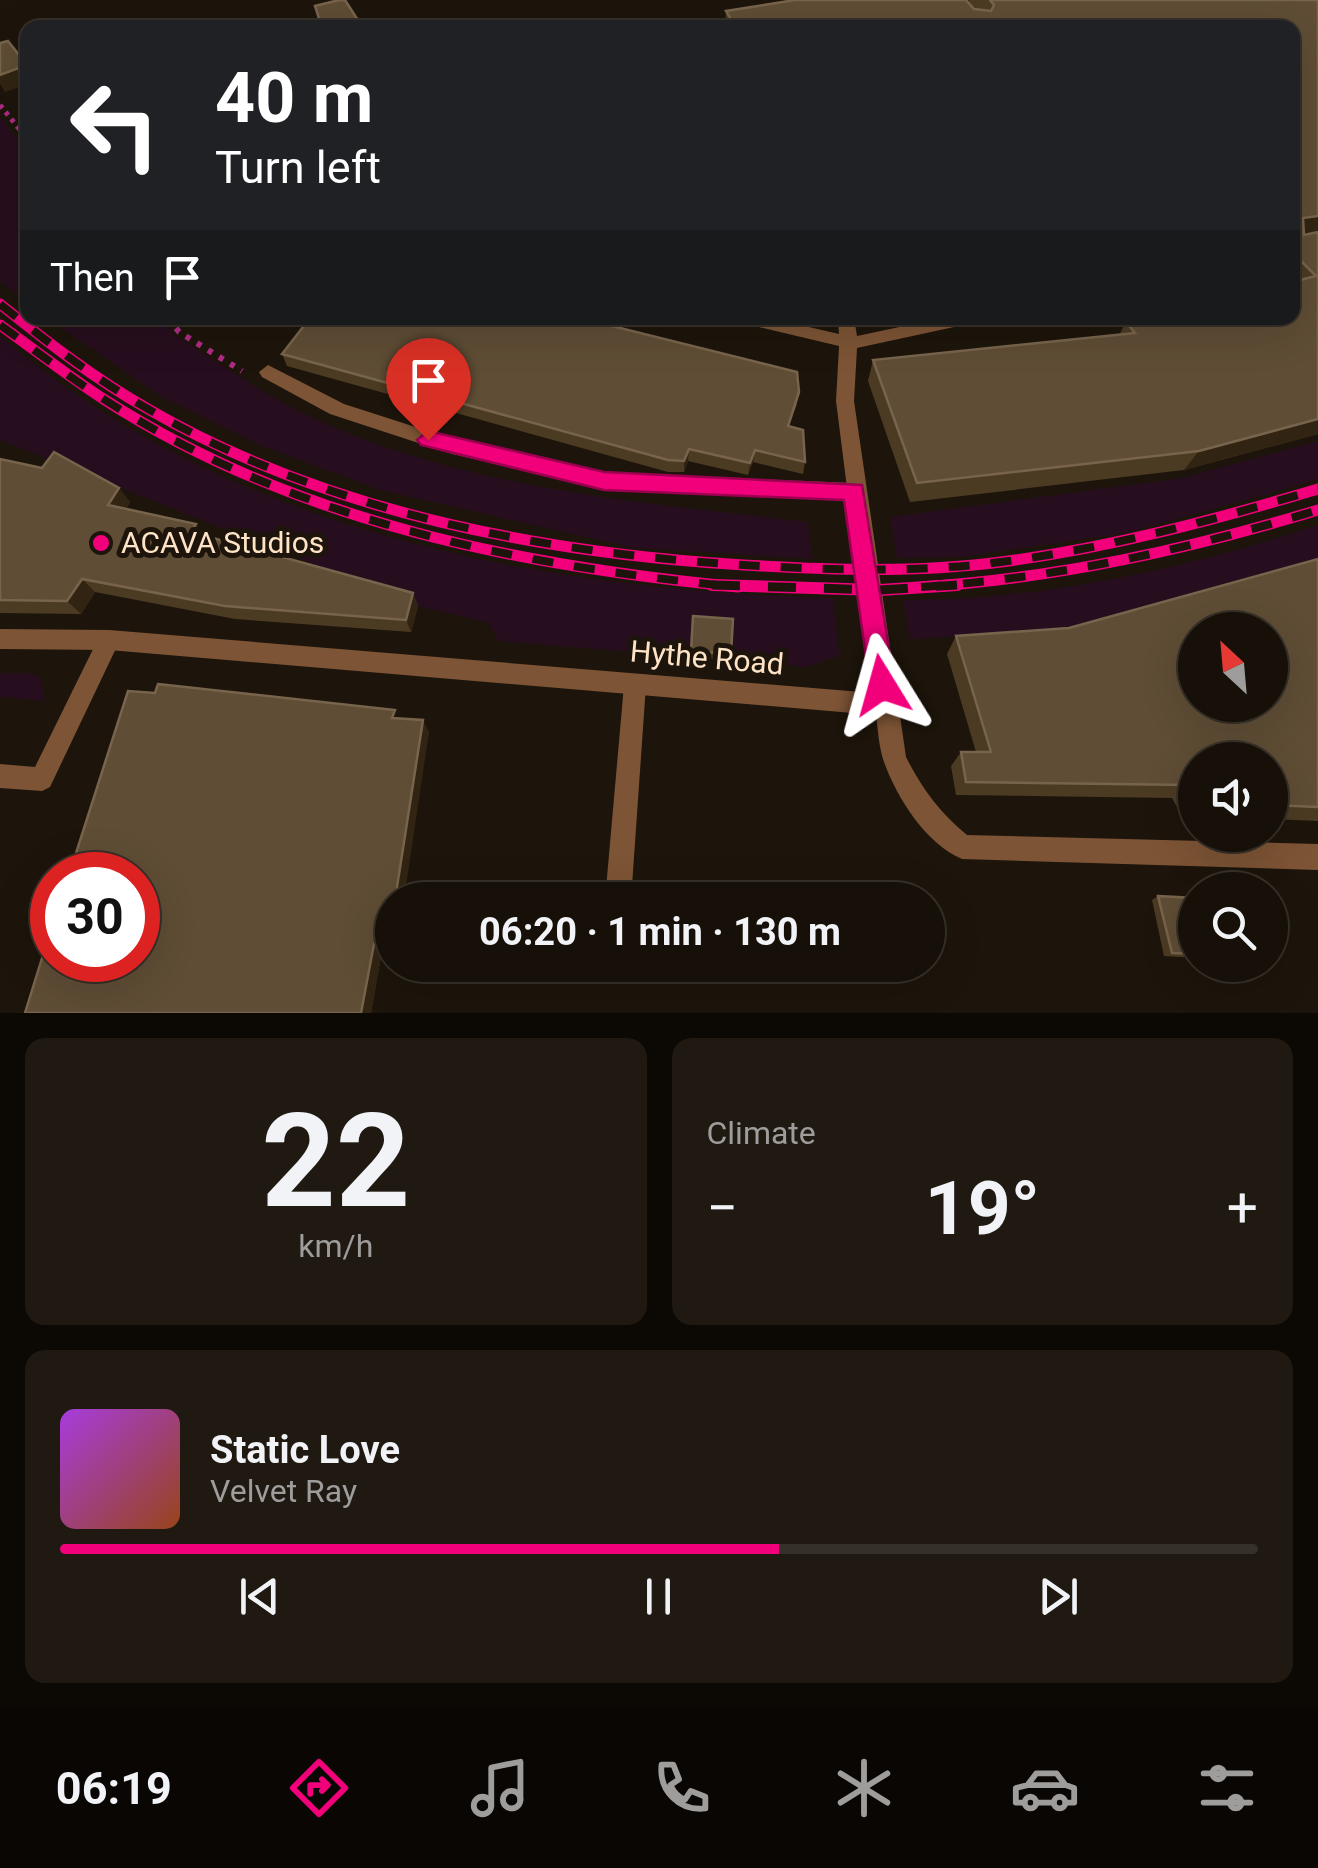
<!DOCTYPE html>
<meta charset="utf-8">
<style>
body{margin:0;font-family:Roboto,sans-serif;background:#1f1912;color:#f1f3f6;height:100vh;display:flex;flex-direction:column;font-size:38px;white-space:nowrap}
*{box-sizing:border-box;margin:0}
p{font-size:32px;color:#9e9d9c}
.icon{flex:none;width:55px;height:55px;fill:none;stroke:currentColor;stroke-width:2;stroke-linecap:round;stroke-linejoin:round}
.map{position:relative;height:1013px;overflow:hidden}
.panel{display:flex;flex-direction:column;gap:25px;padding:25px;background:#0c0904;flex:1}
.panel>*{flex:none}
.top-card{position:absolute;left:20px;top:20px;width:1280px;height:305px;border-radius:20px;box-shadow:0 10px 40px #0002,0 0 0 2px #353029;background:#202124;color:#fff;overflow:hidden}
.needle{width:65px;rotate:334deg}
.buttons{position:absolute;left:1178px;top:612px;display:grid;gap:20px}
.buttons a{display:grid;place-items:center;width:110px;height:110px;border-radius:50%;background:#161008;box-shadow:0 10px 40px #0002,0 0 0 2px #353029;font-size:50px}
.speed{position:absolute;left:30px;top:852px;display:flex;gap:20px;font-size:50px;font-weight:700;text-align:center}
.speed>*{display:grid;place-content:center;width:130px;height:130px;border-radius:50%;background:#161008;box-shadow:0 10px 40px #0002,0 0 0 2px #353029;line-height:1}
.speed .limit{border:15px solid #d22;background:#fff;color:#111}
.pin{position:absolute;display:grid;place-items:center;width:85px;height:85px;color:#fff;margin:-102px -42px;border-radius:50% 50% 50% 0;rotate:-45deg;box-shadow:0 0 10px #0007}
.pin .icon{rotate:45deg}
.me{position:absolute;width:110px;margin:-55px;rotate:352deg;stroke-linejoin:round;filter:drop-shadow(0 0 8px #0008)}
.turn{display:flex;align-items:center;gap:35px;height:210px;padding:0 30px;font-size:45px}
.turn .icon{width:130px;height:130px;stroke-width:2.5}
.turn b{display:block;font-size:70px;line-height:85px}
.then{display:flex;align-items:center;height:95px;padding:0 30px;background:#0003;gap:20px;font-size:38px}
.big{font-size:75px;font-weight:700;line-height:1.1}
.panel .tile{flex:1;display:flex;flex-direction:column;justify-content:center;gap:15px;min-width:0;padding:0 35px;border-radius:20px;background:#1f1912}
.panel .dial{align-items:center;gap:0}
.dial b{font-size:130px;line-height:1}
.song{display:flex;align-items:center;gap:30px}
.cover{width:120px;height:120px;border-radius:15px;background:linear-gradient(135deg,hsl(280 70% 55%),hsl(20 70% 35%))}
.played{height:10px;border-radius:5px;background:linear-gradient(90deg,#f2007c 60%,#353029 60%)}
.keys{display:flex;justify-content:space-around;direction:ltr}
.heat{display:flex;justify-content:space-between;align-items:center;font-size:55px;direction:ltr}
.panel .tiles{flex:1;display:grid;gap:25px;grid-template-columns:1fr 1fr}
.tile:last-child{grid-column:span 2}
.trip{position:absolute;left:375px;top:882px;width:570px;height:100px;border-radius:50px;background:#161008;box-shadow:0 10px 40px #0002,0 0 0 2px #353029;font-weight:700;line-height:100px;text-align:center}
.dock{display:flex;height:160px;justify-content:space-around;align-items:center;background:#090603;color:#9e9d9c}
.dock .icon{width:70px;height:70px}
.dock .active{color:#f2007c}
.dock b{font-size:45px;color:#f1f3f6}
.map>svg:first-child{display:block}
.green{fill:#270e1e}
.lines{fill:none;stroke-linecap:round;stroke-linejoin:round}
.path-far1{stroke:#af2b84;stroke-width:5;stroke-dasharray:4 5;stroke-linecap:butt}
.path{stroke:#af2b84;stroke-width:6;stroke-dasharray:5 8;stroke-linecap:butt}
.lane{fill:#7d5435;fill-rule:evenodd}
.street{fill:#7d5435;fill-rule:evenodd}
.rail-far1-casing{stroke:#f2007c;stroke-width:11}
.rail-casing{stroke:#f2007c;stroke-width:12}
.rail-far1{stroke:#1d150b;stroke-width:8;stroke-dasharray:21;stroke-linecap:butt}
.rail{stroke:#1d150b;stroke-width:9;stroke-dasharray:28;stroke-linecap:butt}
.wall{fill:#4c3b23}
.shaded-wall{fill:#312412}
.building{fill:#5f4d35;stroke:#78644c;stroke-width:2.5;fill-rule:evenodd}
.route{fill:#f2007c;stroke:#9d0051;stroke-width:2.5}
.poi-dot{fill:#f2007c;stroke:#1d150b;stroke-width:4}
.labels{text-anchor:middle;stroke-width:10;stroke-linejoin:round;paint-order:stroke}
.poi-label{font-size:30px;fill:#ffe3c7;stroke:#1d150b;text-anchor:start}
.street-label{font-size:30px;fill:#ffe3c7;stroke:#1d150b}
</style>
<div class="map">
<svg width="1318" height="1013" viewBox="0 0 1318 1013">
<rect width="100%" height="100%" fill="#1d150b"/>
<g class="green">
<path d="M 0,117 L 27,151 L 27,303 L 0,281 Z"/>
<path d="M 47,318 L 161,318 L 174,335 C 219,362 263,395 311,417 C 465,489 640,502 807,522 L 813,559 L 634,548 L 380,490 L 262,446 L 162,397 Z"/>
<path d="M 0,336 C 229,532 539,590 833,598 L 839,656 L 806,667 L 730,661 L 693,623 L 690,657 L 498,641 L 489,623 L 418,606 L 0,440 Z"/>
<path d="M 1318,441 L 1318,479 L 1307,483 L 1126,533 L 961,557 L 897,558 L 890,517 L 1182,478 Z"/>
<path d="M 1318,525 L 1318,561 L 1074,629 L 910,639 L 903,600 C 1045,600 1184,569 1318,525 Z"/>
<path d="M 0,673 L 32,673 L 41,679 L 45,701 L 0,697 Z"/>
</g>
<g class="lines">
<path class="path-far1" d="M 0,105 L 28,140"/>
<path class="path" d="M 168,318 L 179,332 L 242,371"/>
<g class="lane">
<path d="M 268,365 L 344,404 L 459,441 L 604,473 L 854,483 L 861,485 L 864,491 L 861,497 L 854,499 L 604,489 L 452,454 L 330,414 L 262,377 L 259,372 Z"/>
<path d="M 109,630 L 117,633 L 120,640 L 50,787 L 42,791 L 0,788 L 0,764 L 35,767 L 101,633 Z"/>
<path d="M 635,675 L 643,678 L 646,685 L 631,900 L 605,900 L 624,685 L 627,678 Z"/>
</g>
<path class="street" d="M 738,318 L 770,318 L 839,334 L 838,318 L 854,318 L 857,336 L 942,318 L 977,318 L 968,324 L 857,348 L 854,401 L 906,757 C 921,787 940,813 967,835 L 1318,844 L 1318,870 L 962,859 C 926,844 897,798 884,762 C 879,748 878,730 876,715 L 109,650 L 0,649 L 0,629 L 109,630 L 873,693 L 836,401 L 839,346 L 746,324 Z"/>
<defs>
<g id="rail-far1">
<path d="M 0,304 C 47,342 95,379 148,409 C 326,512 541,553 744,565 C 829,570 916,573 1001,562 C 1109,548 1214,520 1318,489"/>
<path d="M 0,325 C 35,350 69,377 105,400 C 294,521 518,566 738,587"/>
<path d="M 921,587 C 1058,578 1186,550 1318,510"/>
</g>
<path id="rail" d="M 712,585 L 880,590 L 957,585"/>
</defs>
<use href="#rail-far1" class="rail-far1-casing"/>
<use href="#rail" class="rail-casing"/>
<use href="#rail-far1" class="rail-far1"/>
<use href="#rail" class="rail"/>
</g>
<g class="wall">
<path d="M 969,0 L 1318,0 L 1318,434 L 1184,470 L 910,502 L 868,381 L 873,360 L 1119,335 L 1126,322 L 1292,318 L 1292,28 L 725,28 L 726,11 L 968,3 Z"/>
<path d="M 282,354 L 797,404 L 789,426 L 805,462 L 803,474 L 753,462 L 748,475 L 688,461 L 684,472 L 668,472 L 287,366 Z"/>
<path d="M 0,459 L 130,502 L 126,509 L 204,535 L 413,593 L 418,606 L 411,632 L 235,619 L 95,592 L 81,614 L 0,613 Z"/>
<path d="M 1318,559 L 1318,821 L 1270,819 L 1270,760 L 1195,760 L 1195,810 L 1181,814 L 1172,798 L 956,795 L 951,766 L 961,752 L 976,752 L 947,654 L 956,636 L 1069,628 Z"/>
<path d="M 693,616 L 733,619 L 730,661 L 690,657 Z"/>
<path d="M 400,719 L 429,732 L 392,900 L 392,952 L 382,951 L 371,1013 L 25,1013 Z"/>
<path d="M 1158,896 L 1195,898 L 1195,958 L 1164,956 L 1152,900 Z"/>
</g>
<g class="shaded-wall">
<path d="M 27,65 L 28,84 L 5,92 L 0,84 L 0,75 Z"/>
<path d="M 1318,216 L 1318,235 L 1292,239 L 1303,218 Z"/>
<path d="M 1318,419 L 1318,434 L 1184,470 L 1199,451 Z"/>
<path d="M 689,449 L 688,461 L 684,472 L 684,461 Z"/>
<path d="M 755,450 L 753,462 L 748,475 L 750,463 Z"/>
<path d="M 119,488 L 130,502 L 119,519 L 108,505 Z"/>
<path d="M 196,524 L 206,538 L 191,532 Z"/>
<path d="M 82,579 L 95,592 L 81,614 L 67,601 Z"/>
<path d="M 413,593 L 418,606 L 411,632 L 406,620 Z"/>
<path d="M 423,720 L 429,732 L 404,900 L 395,900 Z"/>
<path d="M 1195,805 L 1195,810 L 1181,814 Z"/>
<path d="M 392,917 L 392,949 L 388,945 Z"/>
<path d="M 374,944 L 382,951 L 371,1013 L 361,1013 Z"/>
</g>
<g class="building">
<path d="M 339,0 L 345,0 L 363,28 L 322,28 L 315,6 Z"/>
<path d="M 795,0 L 966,0 L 974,9 L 991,11 L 994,5 L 990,0 L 1318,0 L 1318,216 L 1303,218 L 1304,235 L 1318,232 L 1318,419 L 1199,451 L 917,483 L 873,360 L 1135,333 L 1126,322 L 1144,318 L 1292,318 L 1292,282 L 1316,276 L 1292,252 L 1292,28 L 736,28 L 726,11 Z"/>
<path d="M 8,41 L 27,65 L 0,75 L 0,43 Z"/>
<path d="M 310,318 L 580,318 L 797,372 L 799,392 L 788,426 L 803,430 L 805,462 L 755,450 L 750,463 L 689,449 L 684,461 L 668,460 L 282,354 Z"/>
<path d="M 54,452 L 119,488 L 108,505 L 196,524 L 191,532 L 413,593 L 406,620 L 225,606 L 82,579 L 67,601 L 0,600 L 0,459 L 42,468 Z"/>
<path d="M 1318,559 L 1318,807 L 1270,805 L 1270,760 L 1195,760 L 1195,794 L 1190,785 L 966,782 L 961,752 L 991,752 L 956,636 L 1069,628 ZM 1195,630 L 1270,630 L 1270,705 L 1195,705 Z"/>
<path d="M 693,616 L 733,619 L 731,654 L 691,651 Z"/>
<path d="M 158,684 L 395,710 L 392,718 L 423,720 L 395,900 L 392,900 L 392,917 L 388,945 L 374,944 L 361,1013 L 25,1013 L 52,926 L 52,960 L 138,960 L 138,875 L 69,875 L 128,691 L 155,693 Z"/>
<path d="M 1158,896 L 1195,898 L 1195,954 L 1172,953 Z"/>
</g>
<path class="route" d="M 428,431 L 604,472 L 862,485 L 895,685 L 892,693 L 882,697 L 873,693 L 870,685 L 844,500 L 604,490 L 421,445 L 417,440 Z"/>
<circle class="poi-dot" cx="101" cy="543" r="10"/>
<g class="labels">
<g class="poi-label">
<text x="121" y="553">ACAVA Studios</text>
</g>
<g class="street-label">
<text transform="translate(707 658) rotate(5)" y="10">Hythe Road</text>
</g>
</g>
</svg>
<div class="buttons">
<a><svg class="needle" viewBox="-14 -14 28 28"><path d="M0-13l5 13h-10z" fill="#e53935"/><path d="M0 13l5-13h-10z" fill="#9e9d9c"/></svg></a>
<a><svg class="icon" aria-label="sound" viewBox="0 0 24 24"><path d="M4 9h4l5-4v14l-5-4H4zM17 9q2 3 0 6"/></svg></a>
<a><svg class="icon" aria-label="search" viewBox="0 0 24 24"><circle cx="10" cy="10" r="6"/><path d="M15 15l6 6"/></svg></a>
</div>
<div class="speed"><div class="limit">30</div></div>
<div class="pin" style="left:428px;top:440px;background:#d93025"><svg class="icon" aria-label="arrive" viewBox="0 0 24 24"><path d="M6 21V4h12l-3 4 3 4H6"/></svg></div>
<svg class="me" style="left:882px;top:685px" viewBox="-20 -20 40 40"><path d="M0-17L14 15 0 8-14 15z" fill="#f2007c" stroke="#fff" stroke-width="4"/></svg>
<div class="trip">06:20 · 1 min · 130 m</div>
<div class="top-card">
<div class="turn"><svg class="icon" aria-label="left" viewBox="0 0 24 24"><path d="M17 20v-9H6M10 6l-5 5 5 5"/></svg><div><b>40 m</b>Turn left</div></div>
<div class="then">Then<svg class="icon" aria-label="arrive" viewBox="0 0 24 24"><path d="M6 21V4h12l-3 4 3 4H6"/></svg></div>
</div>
</div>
<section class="panel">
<div class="tiles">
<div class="tile dial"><b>22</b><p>km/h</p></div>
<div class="tile"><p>Climate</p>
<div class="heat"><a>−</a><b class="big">19°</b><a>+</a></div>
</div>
<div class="tile">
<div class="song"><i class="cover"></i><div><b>Static Love</b><p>Velvet Ray</p></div></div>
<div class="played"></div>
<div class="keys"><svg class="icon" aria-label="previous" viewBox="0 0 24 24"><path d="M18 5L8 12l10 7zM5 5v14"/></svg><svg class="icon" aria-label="pause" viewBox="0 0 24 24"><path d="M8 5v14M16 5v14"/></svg><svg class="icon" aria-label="next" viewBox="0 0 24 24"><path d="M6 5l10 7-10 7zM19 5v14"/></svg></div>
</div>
</div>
</section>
<nav class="dock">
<b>06:19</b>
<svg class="icon active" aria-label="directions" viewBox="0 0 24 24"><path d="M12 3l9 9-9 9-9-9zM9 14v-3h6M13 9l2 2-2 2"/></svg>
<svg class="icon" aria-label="music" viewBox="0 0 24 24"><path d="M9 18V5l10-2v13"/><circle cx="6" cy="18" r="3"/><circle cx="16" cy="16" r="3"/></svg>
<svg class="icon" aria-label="phone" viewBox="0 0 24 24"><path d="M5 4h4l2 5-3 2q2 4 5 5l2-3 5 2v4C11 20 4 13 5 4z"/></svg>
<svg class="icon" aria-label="climate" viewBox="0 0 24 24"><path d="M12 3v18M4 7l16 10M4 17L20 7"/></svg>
<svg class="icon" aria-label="car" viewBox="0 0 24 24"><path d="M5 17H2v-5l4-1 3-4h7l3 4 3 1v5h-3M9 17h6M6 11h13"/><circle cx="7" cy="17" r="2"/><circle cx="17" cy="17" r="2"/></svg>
<svg class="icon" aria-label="filters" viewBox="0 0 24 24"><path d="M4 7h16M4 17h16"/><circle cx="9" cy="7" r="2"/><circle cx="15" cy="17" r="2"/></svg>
</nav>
